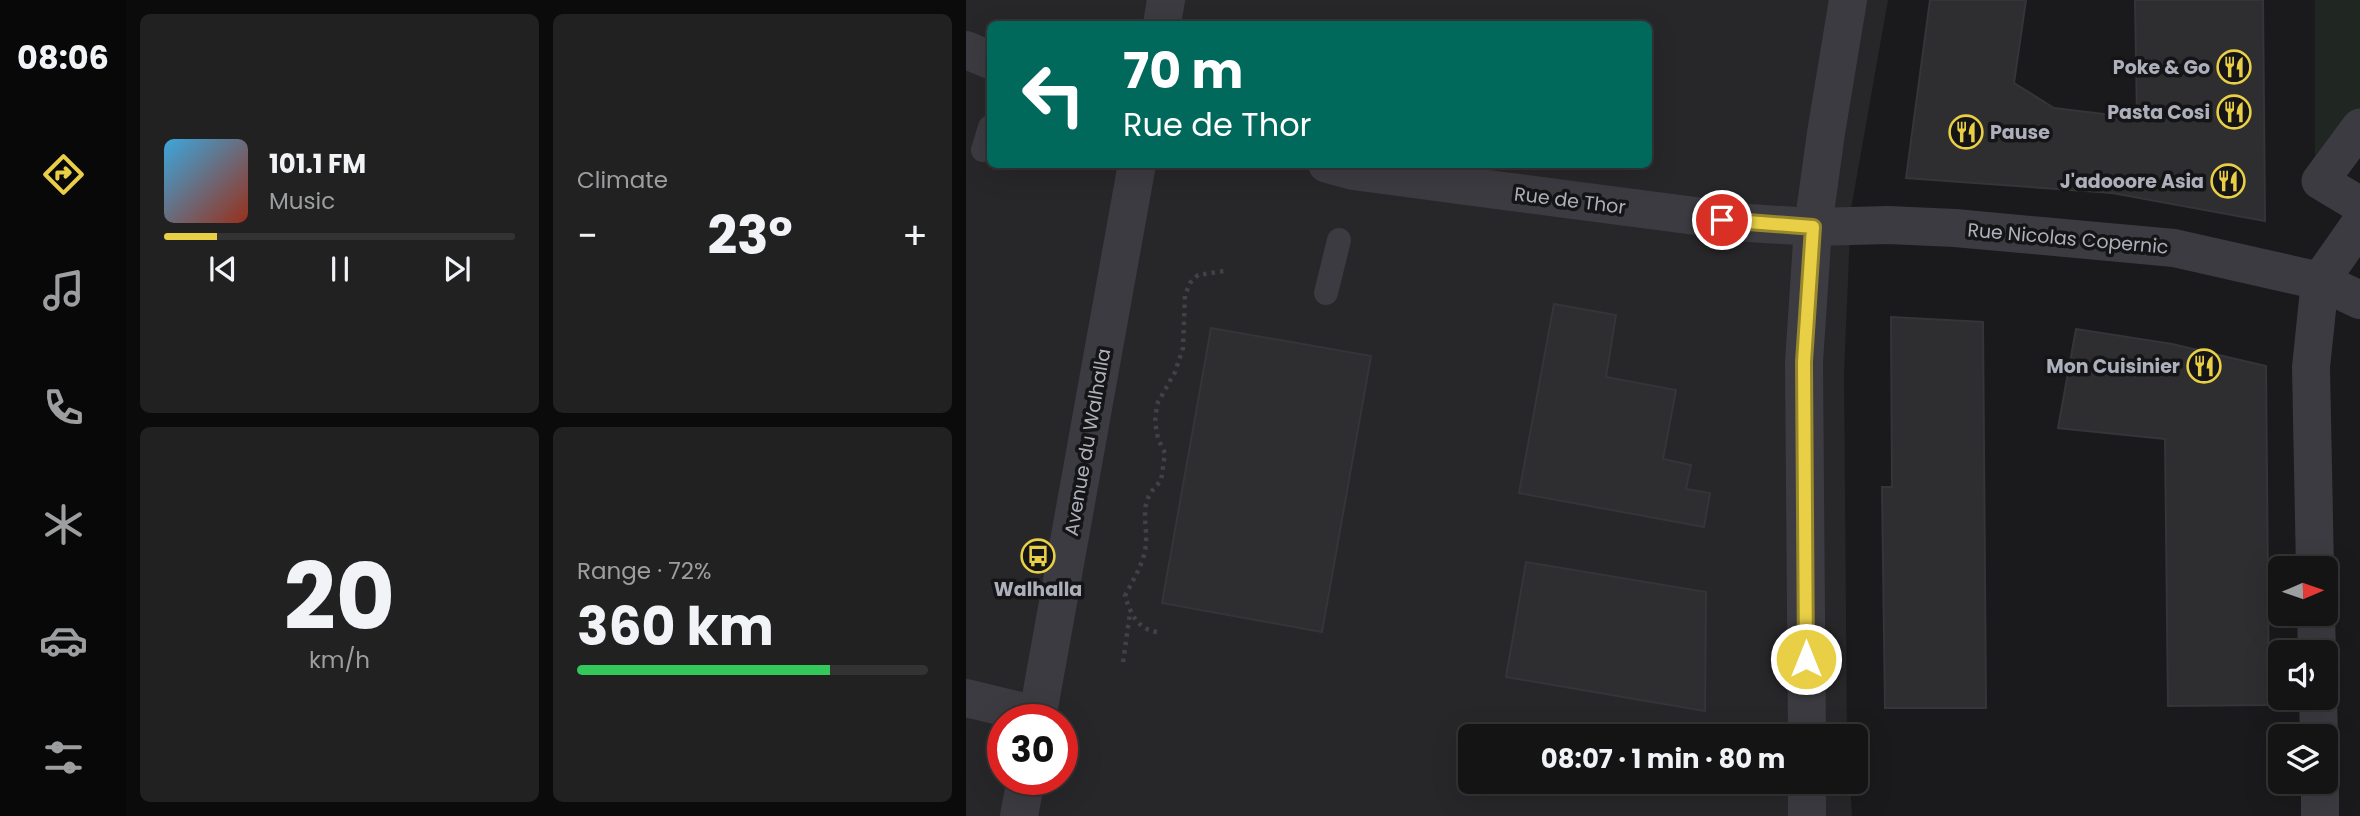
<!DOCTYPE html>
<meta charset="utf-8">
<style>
body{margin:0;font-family:Poppins,sans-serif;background:#212122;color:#f1f3f6;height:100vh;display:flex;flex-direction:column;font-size:26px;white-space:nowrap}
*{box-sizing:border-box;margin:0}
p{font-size:23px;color:#9d9ea0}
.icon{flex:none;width:38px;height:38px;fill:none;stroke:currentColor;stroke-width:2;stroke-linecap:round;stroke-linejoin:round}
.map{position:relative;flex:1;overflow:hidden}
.panel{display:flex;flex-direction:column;gap:14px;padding:14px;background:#0b0b0c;width:840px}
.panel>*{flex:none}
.guide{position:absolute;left:21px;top:21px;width:665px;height:147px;border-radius:10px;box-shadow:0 7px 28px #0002,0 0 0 2px #333334;background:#00695c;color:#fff;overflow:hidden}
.needle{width:46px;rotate:88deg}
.fabs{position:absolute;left:1302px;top:556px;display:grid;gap:14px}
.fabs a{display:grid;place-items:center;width:70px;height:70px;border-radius:10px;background:#141415;box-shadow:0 7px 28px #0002,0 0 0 2px #333334;font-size:35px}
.speed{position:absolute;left:21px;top:704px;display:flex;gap:14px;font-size:35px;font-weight:700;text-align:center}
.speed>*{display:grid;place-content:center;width:91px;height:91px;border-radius:50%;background:#141415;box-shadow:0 7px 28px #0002,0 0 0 2px #333334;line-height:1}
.speed .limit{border:10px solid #d22;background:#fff;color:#111}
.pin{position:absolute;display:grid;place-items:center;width:60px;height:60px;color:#fff;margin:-30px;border:4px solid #fff;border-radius:50%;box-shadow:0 2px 7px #0007}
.me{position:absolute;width:77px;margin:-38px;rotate:0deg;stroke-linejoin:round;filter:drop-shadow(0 0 5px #0008)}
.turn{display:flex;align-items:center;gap:24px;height:147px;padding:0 21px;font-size:32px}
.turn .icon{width:91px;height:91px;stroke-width:2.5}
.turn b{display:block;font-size:49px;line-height:60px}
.big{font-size:52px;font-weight:700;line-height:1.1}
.panel .card{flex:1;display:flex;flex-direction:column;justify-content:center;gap:10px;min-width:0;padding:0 24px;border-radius:10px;background:#212122}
.panel .dial{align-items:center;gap:0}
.dial b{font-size:91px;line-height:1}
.song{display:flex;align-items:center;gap:21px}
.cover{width:84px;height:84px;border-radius:10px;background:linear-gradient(135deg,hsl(200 70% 55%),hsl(10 70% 35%))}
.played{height:7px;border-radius:4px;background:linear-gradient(90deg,#e9cf45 15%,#333334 15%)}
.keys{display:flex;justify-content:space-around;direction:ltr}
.heat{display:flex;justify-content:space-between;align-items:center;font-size:38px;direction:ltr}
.charge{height:10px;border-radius:5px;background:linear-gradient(90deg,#34c759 72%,#333334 0)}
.panel .tiles{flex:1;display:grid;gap:14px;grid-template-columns:repeat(2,1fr)}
.trip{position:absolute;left:492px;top:724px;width:410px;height:70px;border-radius:10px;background:#141415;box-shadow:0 7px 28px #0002,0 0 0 2px #333334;font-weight:700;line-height:70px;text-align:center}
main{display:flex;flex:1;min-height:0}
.menu{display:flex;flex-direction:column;width:126px;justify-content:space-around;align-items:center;background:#080808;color:#9d9ea0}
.menu .icon{width:49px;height:49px}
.menu .on{color:#e9cf45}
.menu b{font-size:32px;color:#f1f3f6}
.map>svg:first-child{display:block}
.built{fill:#272629;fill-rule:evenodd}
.green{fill:#202722}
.building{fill:#2e2d30;stroke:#353438;stroke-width:2}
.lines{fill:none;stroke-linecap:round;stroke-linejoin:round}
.path{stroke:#414248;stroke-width:4.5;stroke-dasharray:3.5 5;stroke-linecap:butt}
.service{stroke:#3b3b41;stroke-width:24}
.pedestrian{stroke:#3b3b41;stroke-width:37}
.minor{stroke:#3b3b41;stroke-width:38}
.route-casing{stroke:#97872d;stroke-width:18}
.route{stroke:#e9cf45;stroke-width:12}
.labels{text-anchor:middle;stroke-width:7;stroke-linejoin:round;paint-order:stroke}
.poi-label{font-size:19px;font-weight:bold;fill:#adafbb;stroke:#151517;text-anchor:end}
.street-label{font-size:19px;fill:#adafbb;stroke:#151517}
</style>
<main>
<nav class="menu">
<b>08:06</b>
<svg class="icon on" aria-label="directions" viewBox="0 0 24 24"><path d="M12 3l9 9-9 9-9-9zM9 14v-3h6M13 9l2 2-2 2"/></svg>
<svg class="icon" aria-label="music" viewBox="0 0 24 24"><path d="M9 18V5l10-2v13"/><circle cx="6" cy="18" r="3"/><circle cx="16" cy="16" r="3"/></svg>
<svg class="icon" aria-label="phone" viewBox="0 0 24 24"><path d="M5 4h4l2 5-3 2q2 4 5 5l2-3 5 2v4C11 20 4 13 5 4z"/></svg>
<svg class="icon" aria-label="climate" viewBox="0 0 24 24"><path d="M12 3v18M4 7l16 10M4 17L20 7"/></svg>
<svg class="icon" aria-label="car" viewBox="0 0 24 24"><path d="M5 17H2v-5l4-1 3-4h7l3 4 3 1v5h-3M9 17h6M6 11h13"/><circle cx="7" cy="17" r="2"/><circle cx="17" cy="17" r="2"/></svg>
<svg class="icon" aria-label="filters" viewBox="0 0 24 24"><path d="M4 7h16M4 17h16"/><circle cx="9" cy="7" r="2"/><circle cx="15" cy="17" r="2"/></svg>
</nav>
<section class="panel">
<div class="tiles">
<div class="card">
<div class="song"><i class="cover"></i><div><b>101.1 FM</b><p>Music</p></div></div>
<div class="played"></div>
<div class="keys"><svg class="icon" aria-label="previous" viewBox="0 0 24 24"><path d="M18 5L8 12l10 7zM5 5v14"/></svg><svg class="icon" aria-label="pause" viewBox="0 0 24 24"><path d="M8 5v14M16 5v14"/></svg><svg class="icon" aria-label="next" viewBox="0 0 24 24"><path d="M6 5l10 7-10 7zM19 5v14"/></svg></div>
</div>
<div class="card"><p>Climate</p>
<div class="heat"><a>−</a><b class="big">23°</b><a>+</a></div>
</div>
<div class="card dial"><b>20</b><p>km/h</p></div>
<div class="card"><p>Range · 72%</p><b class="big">360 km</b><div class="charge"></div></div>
</div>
</section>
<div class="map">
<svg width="1394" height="816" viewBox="0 0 1394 816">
<rect width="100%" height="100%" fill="#1a1a1c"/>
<path class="built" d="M 0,0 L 922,0 L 885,209 L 878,373 L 881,737 L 504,737 L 504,782 L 884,782 L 886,816 L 0,816 ZM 24,24 L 682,24 L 682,164 L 24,164 ZM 37,719 L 96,719 L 96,779 L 37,779 Z"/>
<path class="green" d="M 1349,0 L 1394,0 L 1394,113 L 1360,161 L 1349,156 Z"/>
<g class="building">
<path d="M 964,0 L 1060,0 L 1048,83 L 1088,108 L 1171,118 L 1169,0 L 1297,0 L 1299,221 L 1146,193 L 940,178 Z"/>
<path d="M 588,304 L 650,315 L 640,377 L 710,390 L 697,459 L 725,465 L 720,489 L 744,493 L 738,527 L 553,493 Z"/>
<path d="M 925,317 L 1017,322 L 1020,708 L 919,708 L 916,487 L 926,487 Z"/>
<path d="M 245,328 L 405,356 L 356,632 L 196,603 Z"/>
<path d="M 1110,329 L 1206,344 L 1300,366 L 1303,705 L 1202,706 L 1199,439 L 1092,428 Z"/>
<path d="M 560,562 L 740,592 L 739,711 L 540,677 Z"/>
</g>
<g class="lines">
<g class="path">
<path d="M 191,632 C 171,629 165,614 159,596 C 166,582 174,569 178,555 C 186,525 167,506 195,481 L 199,453 L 192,439 L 189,422 L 191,404 L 209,372 L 217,348 L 219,295 L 224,283 L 232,275 L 258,271"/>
<path d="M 157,662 L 164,613"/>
</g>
<g class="service">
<path d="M 17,150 L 24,127"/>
<path d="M 360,293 L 373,240"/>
</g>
<path class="pedestrian" d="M 1394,127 L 1354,181 L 1394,205"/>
<g class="minor">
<path d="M 196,24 L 200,0"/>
<path d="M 0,50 L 24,60"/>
<path d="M 361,164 L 387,171 L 507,187 L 783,223 L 847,227 L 922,225 L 989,228 L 1208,248 L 1354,281 L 1394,300"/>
<path d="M 1349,569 L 1345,367 L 1354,281 L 1394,224"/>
<path d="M 1350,614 L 1351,653"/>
<path d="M 0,698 L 71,715"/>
<path d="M 1352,698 L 1353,737"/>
<path d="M 71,719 L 171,164"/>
<path d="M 841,737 L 838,362 L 847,227 L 860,133 L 882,0"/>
<path d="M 1354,782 L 1354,816"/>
<path d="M 53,816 L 60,779"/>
<path d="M 841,816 L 841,782"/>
</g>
</g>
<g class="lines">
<defs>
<path id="route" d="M 756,220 L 847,227 L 838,362 L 840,659"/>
</defs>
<use href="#route" class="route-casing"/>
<use href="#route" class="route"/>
</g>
<defs>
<symbol id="restaurant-ring" viewBox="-11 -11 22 22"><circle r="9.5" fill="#151517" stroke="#e9cf45" stroke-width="1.5"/><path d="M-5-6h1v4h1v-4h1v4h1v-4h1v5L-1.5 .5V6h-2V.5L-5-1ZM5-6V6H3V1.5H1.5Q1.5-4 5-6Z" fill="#e9cf45"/></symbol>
<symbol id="bus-ring" viewBox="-11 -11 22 22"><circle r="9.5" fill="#151517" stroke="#e9cf45" stroke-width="1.5"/><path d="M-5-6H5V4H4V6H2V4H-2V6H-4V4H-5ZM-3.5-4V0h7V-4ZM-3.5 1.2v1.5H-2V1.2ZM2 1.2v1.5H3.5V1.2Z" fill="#e9cf45"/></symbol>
</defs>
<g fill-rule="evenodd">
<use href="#restaurant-ring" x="1249" y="48" width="38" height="38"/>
<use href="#restaurant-ring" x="1249" y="93" width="38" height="38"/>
<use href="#restaurant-ring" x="981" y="113" width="38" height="38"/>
<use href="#restaurant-ring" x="1243" y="162" width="38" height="38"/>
<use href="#restaurant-ring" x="1219" y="347" width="38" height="38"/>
<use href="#bus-ring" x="53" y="537" width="38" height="38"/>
</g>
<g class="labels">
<g class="poi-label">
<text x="1244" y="74">Poke &amp; Go</text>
<text x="1244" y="119">Pasta Cosi</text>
<text x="1024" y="139" text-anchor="start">Pause</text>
<text x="1238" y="188">J'adooore Asia</text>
<text x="1214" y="373">Mon Cuisinier</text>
<text x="72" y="596" text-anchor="middle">Walhalla</text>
</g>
<g class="street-label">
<text transform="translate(604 200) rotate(7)" y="7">Rue de Thor</text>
<text transform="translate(1102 238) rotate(5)" y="7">Rue Nicolas Copernic</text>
<text transform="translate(121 442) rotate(-80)" y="7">Avenue du Walhalla</text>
</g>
</g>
</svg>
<div class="fabs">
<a><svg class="needle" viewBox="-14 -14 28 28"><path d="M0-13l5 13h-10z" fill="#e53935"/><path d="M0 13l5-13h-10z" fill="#9d9ea0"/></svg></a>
<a><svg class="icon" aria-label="sound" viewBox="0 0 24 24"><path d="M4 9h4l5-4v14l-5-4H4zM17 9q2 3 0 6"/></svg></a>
<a><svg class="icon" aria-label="layers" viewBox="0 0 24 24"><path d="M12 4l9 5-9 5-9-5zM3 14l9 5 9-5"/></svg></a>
</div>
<div class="speed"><div class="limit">30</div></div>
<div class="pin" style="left:756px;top:220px;background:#d93025"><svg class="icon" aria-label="arrive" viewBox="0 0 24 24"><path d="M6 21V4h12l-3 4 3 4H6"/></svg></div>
<svg class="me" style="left:840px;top:659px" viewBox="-20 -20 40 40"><circle r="17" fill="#e9cf45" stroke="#fff" stroke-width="3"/><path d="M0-11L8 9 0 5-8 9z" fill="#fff"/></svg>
<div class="trip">08:07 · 1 min · 80 m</div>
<div class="guide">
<div class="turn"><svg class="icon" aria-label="left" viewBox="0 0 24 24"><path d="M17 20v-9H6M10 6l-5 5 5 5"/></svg><div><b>70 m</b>Rue de Thor</div></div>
</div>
</div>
</main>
